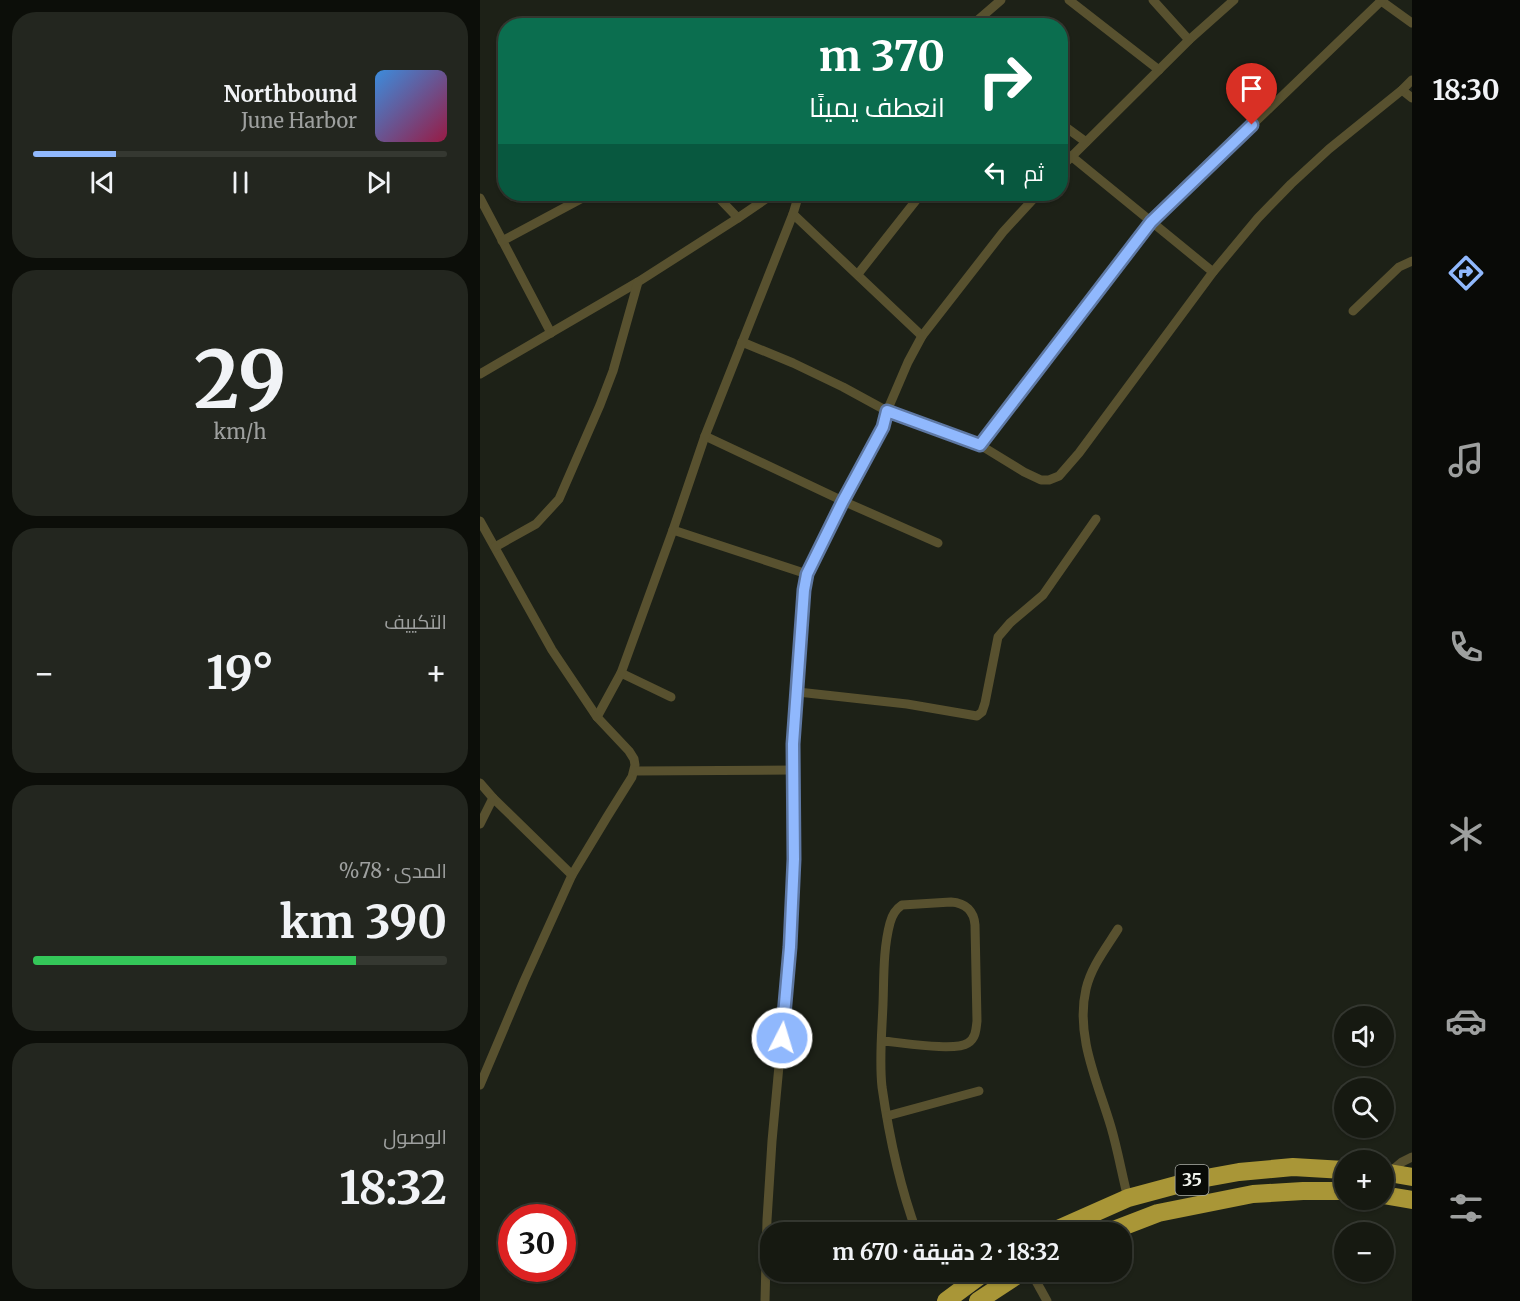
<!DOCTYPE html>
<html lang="ar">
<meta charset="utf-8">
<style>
body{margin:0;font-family:Merriweather,Cairo,serif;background:#23261f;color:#f1f3f6;direction:rtl;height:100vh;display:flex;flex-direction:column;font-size:22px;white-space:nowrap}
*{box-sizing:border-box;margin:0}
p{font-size:20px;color:#9ea09f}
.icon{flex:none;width:33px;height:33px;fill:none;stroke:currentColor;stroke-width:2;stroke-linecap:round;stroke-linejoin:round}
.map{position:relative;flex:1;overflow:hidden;direction:ltr}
.sheet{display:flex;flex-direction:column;gap:12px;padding:12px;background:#0c0e09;width:480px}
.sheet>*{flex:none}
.hud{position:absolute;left:18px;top:18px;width:570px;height:183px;border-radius:24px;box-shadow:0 2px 4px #0004,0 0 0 2px #353831;direction:rtl;background:#0b6e4f;color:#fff;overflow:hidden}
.fabs{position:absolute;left:854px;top:1006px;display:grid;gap:12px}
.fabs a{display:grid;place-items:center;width:60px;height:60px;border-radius:50%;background:#161911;box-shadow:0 2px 4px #0004,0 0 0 2px #353831;font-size:30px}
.speed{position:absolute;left:18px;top:1204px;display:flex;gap:12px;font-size:30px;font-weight:700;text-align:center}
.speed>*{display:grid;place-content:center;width:78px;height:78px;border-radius:50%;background:#161911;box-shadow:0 2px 4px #0004,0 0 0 2px #353831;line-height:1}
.speed .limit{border:9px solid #d22;background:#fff;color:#111}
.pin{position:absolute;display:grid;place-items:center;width:51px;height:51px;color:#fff;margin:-62px -26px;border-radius:50% 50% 50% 0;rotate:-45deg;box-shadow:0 0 6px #0007}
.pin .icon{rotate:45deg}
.me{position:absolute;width:66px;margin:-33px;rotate:5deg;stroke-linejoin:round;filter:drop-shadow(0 0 4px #0008)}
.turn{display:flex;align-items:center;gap:21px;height:126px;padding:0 24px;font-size:27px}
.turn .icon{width:78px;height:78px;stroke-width:2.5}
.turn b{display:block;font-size:42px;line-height:51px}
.then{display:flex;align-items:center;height:57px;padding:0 24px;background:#0003;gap:12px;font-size:22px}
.big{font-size:45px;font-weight:700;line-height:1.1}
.sheet .widget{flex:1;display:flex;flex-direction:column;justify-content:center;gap:9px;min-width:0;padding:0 21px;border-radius:24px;background:#23261f}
.sheet .dial{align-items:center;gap:0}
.dial b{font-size:78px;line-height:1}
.song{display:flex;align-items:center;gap:18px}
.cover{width:72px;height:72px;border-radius:9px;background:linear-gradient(135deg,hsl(210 70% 55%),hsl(340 70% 35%))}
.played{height:6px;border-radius:3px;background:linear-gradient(90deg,#90b8fd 20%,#353831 20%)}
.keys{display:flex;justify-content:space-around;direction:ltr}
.heat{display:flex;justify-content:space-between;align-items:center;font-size:33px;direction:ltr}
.charge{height:9px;border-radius:4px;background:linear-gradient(90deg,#34c759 78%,#353831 0)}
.trip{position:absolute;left:280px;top:1222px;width:372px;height:60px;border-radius:24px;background:#161911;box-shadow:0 2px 4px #0004,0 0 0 2px #353831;font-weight:700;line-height:60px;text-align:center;direction:rtl}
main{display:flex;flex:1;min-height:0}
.dock{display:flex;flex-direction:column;width:108px;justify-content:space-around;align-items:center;background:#090a07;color:#9ea09f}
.dock .icon{width:42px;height:42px}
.dock .active{color:#90b8fd}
.dock b{font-size:27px;color:#f1f3f6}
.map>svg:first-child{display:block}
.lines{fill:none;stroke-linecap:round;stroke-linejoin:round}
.street{stroke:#58512f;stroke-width:9}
.highway{stroke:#a99637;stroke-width:18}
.route-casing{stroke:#5e78a4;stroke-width:15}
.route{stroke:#90b8fd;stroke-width:10}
.labels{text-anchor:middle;stroke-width:6;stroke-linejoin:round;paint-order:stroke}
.shield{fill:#080a06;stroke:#acaea8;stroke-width:1.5}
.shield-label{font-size:18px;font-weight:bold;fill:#f2f5ee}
</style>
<main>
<nav class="dock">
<b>18:30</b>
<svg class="icon active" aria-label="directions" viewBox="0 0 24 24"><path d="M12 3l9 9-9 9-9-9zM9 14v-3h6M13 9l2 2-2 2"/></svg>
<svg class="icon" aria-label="music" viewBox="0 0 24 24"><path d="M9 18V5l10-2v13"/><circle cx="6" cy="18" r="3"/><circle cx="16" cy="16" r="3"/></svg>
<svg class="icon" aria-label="phone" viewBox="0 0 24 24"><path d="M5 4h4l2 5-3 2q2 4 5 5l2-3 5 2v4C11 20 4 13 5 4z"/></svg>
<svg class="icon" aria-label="climate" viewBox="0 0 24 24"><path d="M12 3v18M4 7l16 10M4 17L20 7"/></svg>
<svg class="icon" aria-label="car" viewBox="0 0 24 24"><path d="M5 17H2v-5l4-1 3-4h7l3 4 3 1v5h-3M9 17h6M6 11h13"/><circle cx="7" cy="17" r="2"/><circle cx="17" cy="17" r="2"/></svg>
<svg class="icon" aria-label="filters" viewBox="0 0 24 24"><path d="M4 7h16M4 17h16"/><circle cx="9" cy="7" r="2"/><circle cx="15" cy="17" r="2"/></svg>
</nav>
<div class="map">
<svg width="932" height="1301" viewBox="0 0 932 1301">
<rect width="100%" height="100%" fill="#1d2117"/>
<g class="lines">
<g class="street">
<path d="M 589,0 L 679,70"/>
<path d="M 673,0 L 709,40"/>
<path d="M 900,0 L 932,23"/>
<path d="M 491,26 L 521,0"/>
<path d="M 922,90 L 932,98"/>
<path d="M 580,123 L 606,142"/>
<path d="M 591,156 L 733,272"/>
<path d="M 580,168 L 709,40 L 754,0"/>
<path d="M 235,194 L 258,218"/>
<path d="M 0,198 L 71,333"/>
<path d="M 313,214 L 442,336"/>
<path d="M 22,241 L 110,194"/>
<path d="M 378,274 L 441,194"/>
<path d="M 873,311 L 919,267 L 932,261"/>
<path d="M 262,342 L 313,363 L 363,387 L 407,411 L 500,445 L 544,472 L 561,480 L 569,480 L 579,476 L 599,453 L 733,272 L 778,218 L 811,184 L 849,149 L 922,90 L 932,80"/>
<path d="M 0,374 L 158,282 L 258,218 L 293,194"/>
<path d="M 225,436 L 363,501 L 458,543"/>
<path d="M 500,445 L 671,222 L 901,1"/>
<path d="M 0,521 L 72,650 L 117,717 L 149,751 L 154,759 L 155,765 L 152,777 L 127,817 L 92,875 L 44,981 L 0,1085"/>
<path d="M 193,530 L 327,574"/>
<path d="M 15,547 L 56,524 L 79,499 L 120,405 L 133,371 L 158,282"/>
<path d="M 141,673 L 191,697"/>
<path d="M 318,692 L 427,704 L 497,716 L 502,712 L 505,703 L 518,637 L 530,623 L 563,595 L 616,519"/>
<path d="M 117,717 L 141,673 L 193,530 L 225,436 L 313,214 L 319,194"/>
<path d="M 155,771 L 313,770"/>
<path d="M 0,783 L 13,798"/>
<path d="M 0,824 L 13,798 L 92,875"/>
<path d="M 638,929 C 626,948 611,967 606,989 C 595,1036 618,1083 631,1127 C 638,1151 642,1175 648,1198"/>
<path d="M 402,1041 C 419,1042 475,1052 488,1043 C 496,1038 496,1029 497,1021 L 495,925 C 494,911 486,903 471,902 L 422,905 C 416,909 412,915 410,923 C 403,949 404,978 403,1004 C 402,1031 399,1060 402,1087 C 409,1136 420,1187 437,1233"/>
<path d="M 407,1116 L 499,1091"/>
<path d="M 909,1173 L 922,1162 L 932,1157"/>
<path d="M 551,1272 L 567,1301"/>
<path d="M 285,1301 L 287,1220 L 292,1141 L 310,947 L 314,859 L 313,744 L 324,590 L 327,574 L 363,501 L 403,427 L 407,411 L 428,362 L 442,336 L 523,232 L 558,194"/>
</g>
<g class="highway">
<path d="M 903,1172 L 932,1177"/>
<path d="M 903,1195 L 932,1200"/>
<path d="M 569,1233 L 648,1198 L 715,1180 L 759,1172 L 813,1167 L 864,1170"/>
<path d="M 626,1233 L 678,1213 L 773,1194 L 823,1191 L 864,1191"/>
<path d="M 466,1301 L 505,1272"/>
<path d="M 498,1301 L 542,1272"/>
</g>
</g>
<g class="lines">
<defs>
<path id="route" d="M 302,1038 L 310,947 L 314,859 L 313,744 L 324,590 L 327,574 L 363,501 L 403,427 L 407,411 L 500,445 L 671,222 L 772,125"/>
</defs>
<use href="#route" class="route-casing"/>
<use href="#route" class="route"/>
</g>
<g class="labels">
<rect class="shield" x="695.5" y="1165" width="33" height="30" rx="4.5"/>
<g class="shield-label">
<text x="712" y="1186">35</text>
</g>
</g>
</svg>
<div class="fabs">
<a><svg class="icon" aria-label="sound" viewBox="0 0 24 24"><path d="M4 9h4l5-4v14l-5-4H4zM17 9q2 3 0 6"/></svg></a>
<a><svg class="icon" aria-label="search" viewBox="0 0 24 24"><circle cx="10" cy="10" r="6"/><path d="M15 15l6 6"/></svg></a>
<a>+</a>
<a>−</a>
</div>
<div class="speed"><div class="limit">30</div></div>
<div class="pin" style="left:772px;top:125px;background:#d93025"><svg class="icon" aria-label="arrive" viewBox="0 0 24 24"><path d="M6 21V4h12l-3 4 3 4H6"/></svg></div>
<svg class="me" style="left:302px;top:1038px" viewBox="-20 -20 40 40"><circle r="17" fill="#90b8fd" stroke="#fff" stroke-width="3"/><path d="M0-11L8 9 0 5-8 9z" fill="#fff"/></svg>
<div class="trip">18:32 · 2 دقيقة · 670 m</div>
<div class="hud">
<div class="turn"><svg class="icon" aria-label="right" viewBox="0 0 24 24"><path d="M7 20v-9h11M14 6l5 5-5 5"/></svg><div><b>370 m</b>انعطف يمينًا</div></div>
<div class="then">ثم<svg class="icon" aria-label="left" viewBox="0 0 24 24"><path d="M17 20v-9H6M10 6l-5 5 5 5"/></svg></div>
</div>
</div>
<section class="sheet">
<div class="widget">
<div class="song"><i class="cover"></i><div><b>Northbound</b><p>June Harbor</p></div></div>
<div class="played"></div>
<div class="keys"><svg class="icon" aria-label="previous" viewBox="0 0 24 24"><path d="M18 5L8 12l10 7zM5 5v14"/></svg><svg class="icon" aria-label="pause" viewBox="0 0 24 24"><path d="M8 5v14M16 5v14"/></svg><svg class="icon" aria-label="next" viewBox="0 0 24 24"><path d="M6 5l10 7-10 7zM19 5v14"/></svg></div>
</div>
<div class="widget dial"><b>29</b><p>km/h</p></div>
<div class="widget"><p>التكييف</p>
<div class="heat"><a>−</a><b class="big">19°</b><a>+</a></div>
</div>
<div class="widget"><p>المدى · 78%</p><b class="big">390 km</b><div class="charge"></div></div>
<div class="widget"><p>الوصول</p><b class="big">18:32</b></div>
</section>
</main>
